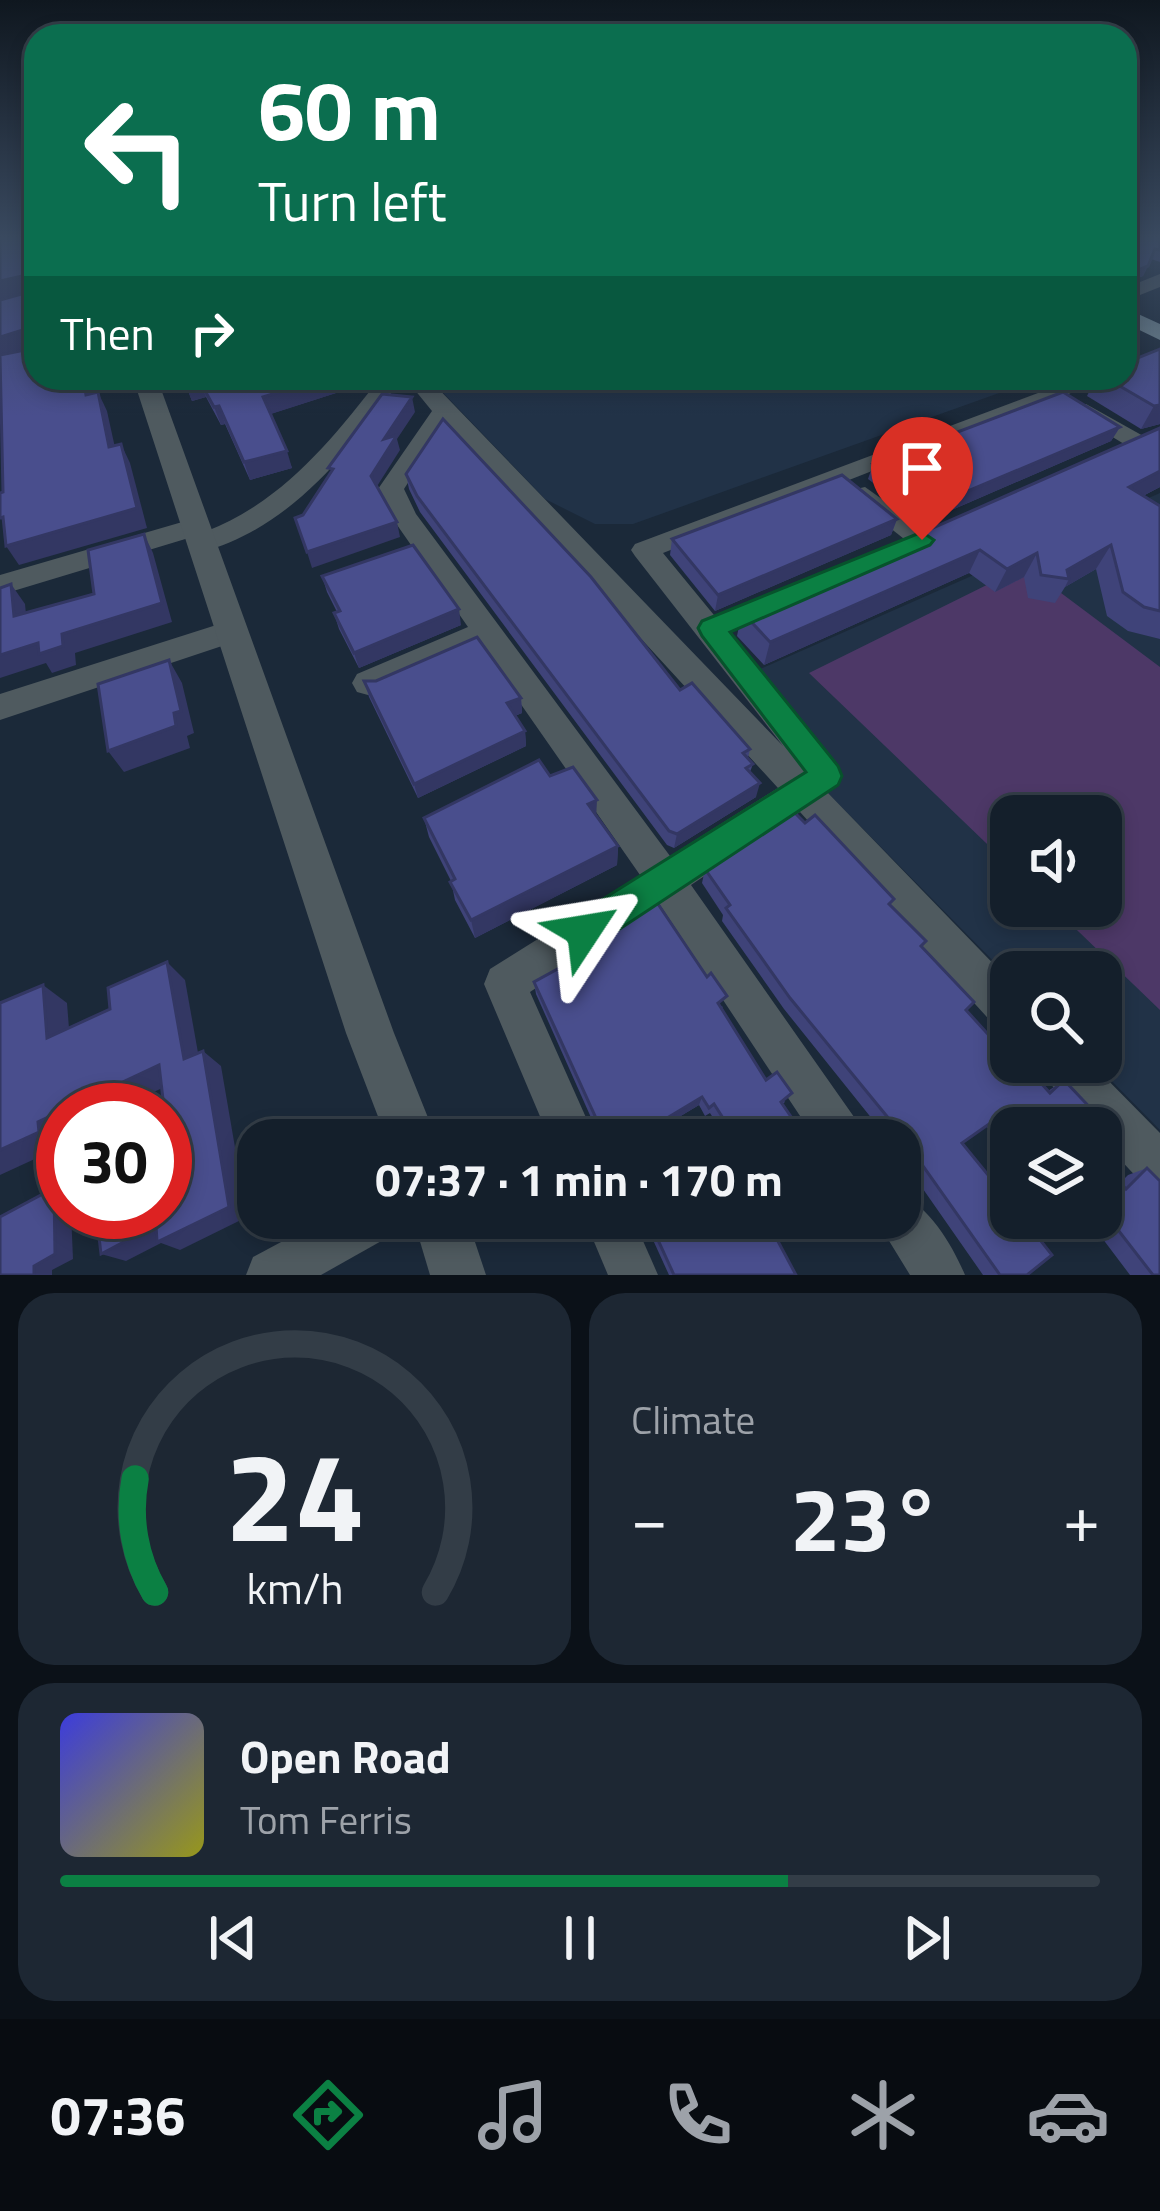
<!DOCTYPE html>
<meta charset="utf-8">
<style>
body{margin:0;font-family:"Titillium Web",sans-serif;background:#1d2733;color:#f1f3f6;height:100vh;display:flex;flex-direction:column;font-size:45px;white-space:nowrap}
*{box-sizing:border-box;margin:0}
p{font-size:39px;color:#9da2a9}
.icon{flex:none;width:66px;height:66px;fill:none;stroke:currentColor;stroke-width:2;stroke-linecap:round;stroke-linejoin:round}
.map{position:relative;height:1275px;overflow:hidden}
.side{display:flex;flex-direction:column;gap:18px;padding:18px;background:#0b1118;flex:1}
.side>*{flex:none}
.guide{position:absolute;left:24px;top:24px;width:1113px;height:366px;border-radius:36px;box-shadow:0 6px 18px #0003,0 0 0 3px #333d47;background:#0b6e4f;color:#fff;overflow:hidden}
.fabs{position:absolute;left:990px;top:795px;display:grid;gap:24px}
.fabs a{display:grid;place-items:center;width:132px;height:132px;border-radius:24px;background:#141f2b;box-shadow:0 6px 18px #0003,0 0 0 3px #333d47;font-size:60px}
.speed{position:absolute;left:36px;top:1083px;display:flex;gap:24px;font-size:60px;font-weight:700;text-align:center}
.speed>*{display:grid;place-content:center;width:156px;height:156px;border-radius:50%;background:#141f2b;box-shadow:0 6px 18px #0003,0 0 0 3px #333d47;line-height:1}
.speed .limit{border:18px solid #d22;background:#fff;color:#111}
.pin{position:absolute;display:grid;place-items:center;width:102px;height:102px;color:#fff;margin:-123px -51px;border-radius:50% 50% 50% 0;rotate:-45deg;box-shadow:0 0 12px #0007}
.pin .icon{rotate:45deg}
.me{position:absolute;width:132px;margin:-66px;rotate:57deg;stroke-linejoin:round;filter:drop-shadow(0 0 9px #0008)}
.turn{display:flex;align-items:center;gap:42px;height:252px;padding:0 36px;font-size:54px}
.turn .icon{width:156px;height:156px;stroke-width:2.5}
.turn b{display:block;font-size:84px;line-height:102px}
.then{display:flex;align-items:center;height:114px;padding:0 36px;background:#0003;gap:24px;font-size:45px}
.big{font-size:90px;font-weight:700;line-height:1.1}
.side .widget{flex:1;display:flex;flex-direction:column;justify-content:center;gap:18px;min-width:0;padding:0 42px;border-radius:36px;background:#1d2733}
.side .dial{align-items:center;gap:0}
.dial svg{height:312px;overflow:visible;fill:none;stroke:#333d47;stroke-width:7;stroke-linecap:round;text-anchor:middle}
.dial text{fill:#f1f3f6;stroke:none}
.song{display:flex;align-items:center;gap:36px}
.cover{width:144px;height:144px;border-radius:18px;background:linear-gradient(135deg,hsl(240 70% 55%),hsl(60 70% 35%))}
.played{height:12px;border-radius:6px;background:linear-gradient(90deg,#0b8043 70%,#333d47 70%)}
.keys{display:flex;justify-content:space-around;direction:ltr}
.heat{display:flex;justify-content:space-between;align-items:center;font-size:66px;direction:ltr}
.side .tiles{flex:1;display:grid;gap:18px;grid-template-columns:1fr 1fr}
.widget:last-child{grid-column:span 2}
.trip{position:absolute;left:237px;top:1119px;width:684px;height:120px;border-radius:36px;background:#141f2b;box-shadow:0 6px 18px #0003,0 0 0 3px #333d47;font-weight:700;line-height:120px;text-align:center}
.dock{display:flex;height:192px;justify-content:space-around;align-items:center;background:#080c11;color:#9da2a9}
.dock .icon{width:84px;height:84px}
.dock .selected{color:#0b8043}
.dock b{font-size:54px;color:#f1f3f6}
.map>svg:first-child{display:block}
.built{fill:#213247;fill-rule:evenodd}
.green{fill:#4d3867}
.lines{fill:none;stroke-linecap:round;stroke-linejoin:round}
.minor{fill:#4f5a5f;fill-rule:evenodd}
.tertiary{fill:#4f5a5f;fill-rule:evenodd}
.primary{fill:#748a94;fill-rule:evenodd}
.wall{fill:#3f4379}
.shaded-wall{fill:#333763}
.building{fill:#494e8d;stroke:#333763;stroke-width:3}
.route{fill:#0b8043;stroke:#07532c;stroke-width:3}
</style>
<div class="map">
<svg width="1160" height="1275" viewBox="0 0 1160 1275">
<rect width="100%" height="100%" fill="#1b2939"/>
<g class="built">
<path d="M 429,378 L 1041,378 L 633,524 L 595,524 L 545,499 Z"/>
<path d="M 1160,493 L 1160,1130 L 1093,1062 L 1101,1062 L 1101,972 L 1011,972 L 1011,979 L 806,771 L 742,677 ZM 1011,816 L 1101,816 L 1101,906 L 1011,906 Z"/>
</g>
<path class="green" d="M 1025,566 L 1160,667 L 1160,1010 L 1052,906 L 1101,906 L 1101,816 L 1011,816 L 1011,867 L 809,673 Z"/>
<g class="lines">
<g class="minor">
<path d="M 1160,274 L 1160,287 L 1125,301 L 1125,288 Z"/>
<path d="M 380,378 L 402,378 C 350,451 292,527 202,552 L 192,549 L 189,543 L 192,537 L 0,595 L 0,575 L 196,518 L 205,521 L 207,531 C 283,501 331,441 380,378 Z"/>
<path d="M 405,378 L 428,378 L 783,746 L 635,556 L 631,550 L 635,544 L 1078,378 L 1109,378 L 663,553 L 838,766 L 843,776 L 828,793 L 1011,982 L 1011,1033 L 996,1027 L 800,812 L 691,885 L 859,1124 L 866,1140 L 816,1140 L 660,905 L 530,992 L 596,1140 L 550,1140 L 484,984 L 490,969 L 640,875 L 481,647 L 368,695 L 357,692 L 352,683 L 357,674 L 468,627 L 395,522 L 378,489 L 432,411 ZM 445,425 L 778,788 L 670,856 L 416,514 L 404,489 Z"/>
<path d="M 1086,404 L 1145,437 L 1149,442 L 1145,447 L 1129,447 L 1078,416 L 1075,411 Z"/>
<path d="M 865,487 L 931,534 L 935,540 L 931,546 L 913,546 L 856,501 L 852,495 L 856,489 Z"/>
<path d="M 232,620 L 243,623 L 247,631 L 243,639 L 0,720 L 0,694 Z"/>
<path d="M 1037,1062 L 1090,1062 L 1160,1133 L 1160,1191 L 1143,1184 L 1101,1139 L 1101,1128 L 1091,1128 L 1044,1077 Z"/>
<path d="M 900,1194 C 929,1206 953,1246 965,1275 L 910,1275 L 875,1218 L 900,1218 Z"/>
<path d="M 326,1218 L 399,1218 L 392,1235 L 321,1275 L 246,1275 L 253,1257 Z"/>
<path d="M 584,1218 L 633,1218 L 658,1275 L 608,1275 Z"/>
</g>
<g class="tertiary">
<path d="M 133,378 L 157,378 L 394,1033 L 437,1140 L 387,1140 L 346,1033 Z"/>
<path d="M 413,1218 L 467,1218 L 486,1275 L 430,1275 Z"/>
</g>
<path class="primary" d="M 1125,308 L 1160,324 L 1160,340 L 1125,323 Z"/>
</g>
<g class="wall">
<path d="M 1125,237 L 1160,237 L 1160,262 L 1151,259 L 1143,276 L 1125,283 Z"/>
<path d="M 1160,349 L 1160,424 L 1141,429 L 1087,396 L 1096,378 L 1125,378 Z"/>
<path d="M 183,378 L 363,378 L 364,384 L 270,414 L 292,468 L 250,480 L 225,424 L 221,425 L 206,397 L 192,401 Z"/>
<path d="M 1120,427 L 1111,441 L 924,522 L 868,479 L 873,464 Z"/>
<path d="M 1160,428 L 1160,487 L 1143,496 L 1160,506 L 1160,639 L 1128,631 L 1107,616 L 1096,569 L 1065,587 L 1055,603 L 1028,598 L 1024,577 L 995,592 L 969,573 L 764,665 L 737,636 L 742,612 Z"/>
<path d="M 406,474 L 680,690 L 750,749 L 748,758 L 753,764 L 750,772 L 756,797 L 674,848 L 667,845 L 420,512 L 409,489 Z"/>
<path d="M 897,519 L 891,535 L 715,611 L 670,555 L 672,539 Z"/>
<path d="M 322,576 L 461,625 L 359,668 L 339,629 L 334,613 L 337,612 L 327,592 Z"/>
<path d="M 364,681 L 521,698 L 522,713 L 515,716 L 525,731 L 526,746 L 418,798 L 369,697 Z"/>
<path d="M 550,776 L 596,816 L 618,846 L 617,865 L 475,938 L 455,900 L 451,881 L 429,837 L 424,818 Z"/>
<path d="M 705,869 L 890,905 L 926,941 L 922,947 L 966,1010 L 1005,1053 L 1048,1091 L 1064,1080 L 1011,1128 L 1011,1156 L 986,1126 L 962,1143 L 1027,1275 L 983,1275 L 900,1156 L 900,1140 L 889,1140 L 784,1009 L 722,921 L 723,915 L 702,883 Z"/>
<path d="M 602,938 L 723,1007 L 721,1009 L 766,1080 L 785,1102 L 782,1104 L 807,1140 L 727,1140 L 710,1113 L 705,1116 L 699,1105 L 664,1126 L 672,1140 L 601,1140 L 536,994 L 534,982 L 602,945 Z"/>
<path d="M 1101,1161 L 1120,1183 L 1128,1175 L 1147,1168 L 1160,1275 L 1130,1275 L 1087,1218 L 1101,1218 Z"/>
<path d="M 643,1218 L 696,1218 L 700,1225 L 772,1230 L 796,1275 L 669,1275 Z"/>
</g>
<g class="shaded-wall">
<path d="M 1148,266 L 1143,276 L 1125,283 L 1128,274 Z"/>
<path d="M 27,275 L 35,293 L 0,300 L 0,281 Z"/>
<path d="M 26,329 L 35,348 L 0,358 L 0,337 Z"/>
<path d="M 83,378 L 89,378 L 96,414 L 86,395 Z"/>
<path d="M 325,378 L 363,378 L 364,384 L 268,415 L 263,397 Z"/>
<path d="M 199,380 L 206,397 L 192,401 L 185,383 Z"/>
<path d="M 98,392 L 107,411 L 119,466 L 109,447 Z"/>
<path d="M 412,397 L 415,412 L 397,439 L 400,450 L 374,491 L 371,476 L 384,439 Z"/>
<path d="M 1160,405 L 1160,424 L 1141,429 L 1154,406 Z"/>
<path d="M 219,406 L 225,424 L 221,425 L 214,407 Z"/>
<path d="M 1120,427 L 1111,441 L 924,522 L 930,507 Z"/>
<path d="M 121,444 L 130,463 L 147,528 L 19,565 L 6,546 Z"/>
<path d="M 287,451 L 292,468 L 250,480 L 244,462 Z"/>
<path d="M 1160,471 L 1160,487 L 1115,510 L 1129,487 Z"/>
<path d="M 897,519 L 891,535 L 715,611 L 718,595 Z"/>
<path d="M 397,522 L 400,537 L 312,568 L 307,552 Z"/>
<path d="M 144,534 L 153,553 L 172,622 L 75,653 L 76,665 L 52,673 L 46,663 L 0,678 L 0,655 L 62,634 Z"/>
<path d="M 1111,545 L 1096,569 L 1065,587 L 1069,579 L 1067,570 Z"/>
<path d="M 980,550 L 969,573 L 764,665 L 770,642 Z"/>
<path d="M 1037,553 L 1024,577 L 995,592 L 1007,569 Z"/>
<path d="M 11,584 L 25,604 L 28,635 L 14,616 Z"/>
<path d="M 459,609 L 461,625 L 359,668 L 354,653 Z"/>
<path d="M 169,660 L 182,683 L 194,733 L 187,736 L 190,748 L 124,772 L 108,751 L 174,713 Z"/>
<path d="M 521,698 L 522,713 L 509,718 L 507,703 Z"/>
<path d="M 525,731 L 526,746 L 418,798 L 414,784 Z"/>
<path d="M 760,783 L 756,797 L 674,848 L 677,834 Z"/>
<path d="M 597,800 L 596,819 L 588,804 Z"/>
<path d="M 618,846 L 617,865 L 475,938 L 471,920 Z"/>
<path d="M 167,962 L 185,980 L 202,1075 L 184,1059 Z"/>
<path d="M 43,985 L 67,1003 L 71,1054 L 47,1038 Z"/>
<path d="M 203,1051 L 221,1066 L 247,1217 L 180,1250 L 161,1243 L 126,1261 L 101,1254 L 156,1225 Z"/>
<path d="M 159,1065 L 179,1080 L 116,1110 L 63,1110 L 63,1146 L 0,1175 L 0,1150 L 38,1122 Z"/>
<path d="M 702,1097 L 699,1105 L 659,1129 L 662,1121 Z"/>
<path d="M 54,1188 L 63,1191 L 63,1212 L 71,1212 L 73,1259 L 52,1270 L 52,1275 L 34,1275 L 34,1266 Z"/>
</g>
<g class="building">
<path d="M 0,237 L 36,237 L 36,378 L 83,378 L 86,395 L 98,392 L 109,447 L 121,444 L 137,508 L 6,546 L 3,517 L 0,518 L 0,493 L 3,492 L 0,355 L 30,349 L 31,334 L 26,329 L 0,337 L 0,300 L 32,291 L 32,280 L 27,275 L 0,281 Z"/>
<path d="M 1125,237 L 1160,237 L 1160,250 L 1155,249 L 1148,266 L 1128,274 L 1125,272 Z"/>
<path d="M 1160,349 L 1160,405 L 1154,406 L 1106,378 L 1125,378 L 1125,363 Z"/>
<path d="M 183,378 L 325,378 L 263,397 L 287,451 L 244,462 L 219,406 L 214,407 L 199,380 L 185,383 Z"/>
<path d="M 1063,392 L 1120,427 L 930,507 L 873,464 Z"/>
<path d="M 382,394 L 412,397 L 384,439 L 397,435 L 371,476 L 397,522 L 307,552 L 295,518 L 303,515 L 333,469 L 328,468 Z"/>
<path d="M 443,419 L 591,577 L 680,690 L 692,683 L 750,749 L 743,753 L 753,764 L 746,768 L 760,783 L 677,834 L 669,831 L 417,496 L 406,474 Z"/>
<path d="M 1160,428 L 1160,471 L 1129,487 L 1160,506 L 1160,611 L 1144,607 L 1123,592 L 1111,545 L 1067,570 L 1069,579 L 1041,575 L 1037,553 L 1007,569 L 980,550 L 770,642 L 742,612 Z"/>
<path d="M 842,475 L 897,519 L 718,595 L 672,539 Z"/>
<path d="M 144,534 L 162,603 L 62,634 L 63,646 L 39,654 L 38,643 L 0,655 L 0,588 L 11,584 L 14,616 L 94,594 L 88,550 Z"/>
<path d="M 413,545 L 459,609 L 354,653 L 334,613 L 340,611 L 322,576 Z"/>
<path d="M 477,637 L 521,698 L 507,703 L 525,731 L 414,784 L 364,681 L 376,681 Z"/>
<path d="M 169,660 L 181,711 L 174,713 L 176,726 L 108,751 L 98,684 Z"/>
<path d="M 539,760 L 550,776 L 573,767 L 597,800 L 588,804 L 618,846 L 471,920 L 450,882 L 455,879 L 424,818 Z"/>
<path d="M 793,811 L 805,823 L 815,815 L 894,899 L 889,904 L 926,941 L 921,946 L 974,1002 L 966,1010 L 1005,1053 L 1011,1050 L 1011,1062 L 1022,1062 L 1050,1093 L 1064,1080 L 1098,1116 L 1086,1128 L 1011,1128 L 1011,1131 L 999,1117 L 962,1143 L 1011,1203 L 1011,1218 L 1023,1218 L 1052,1255 L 1027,1275 L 1000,1275 L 894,1125 L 790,998 L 726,908 L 730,905 L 705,869 Z"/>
<path d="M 656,901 L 707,977 L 711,973 L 727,996 L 718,1003 L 766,1080 L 777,1072 L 792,1093 L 781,1102 L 807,1140 L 737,1140 L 714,1104 L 709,1108 L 702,1097 L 662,1121 L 672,1140 L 606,1140 L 534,982 L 605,943 L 602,938 Z"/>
<path d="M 167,962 L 184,1059 L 203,1051 L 229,1207 L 157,1242 L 156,1225 L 101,1254 L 96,1212 L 165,1212 L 165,1135 L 167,1134 L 159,1065 L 38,1122 L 39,1132 L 0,1150 L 0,1003 L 43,985 L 47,1038 L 110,1009 L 108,988 Z"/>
<path d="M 1101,1161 L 1126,1189 L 1147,1168 L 1160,1181 L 1160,1275 L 1153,1275 L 1101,1208 Z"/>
<path d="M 54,1188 L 55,1254 L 34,1266 L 34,1275 L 0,1275 L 0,1217 Z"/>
<path d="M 648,1218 L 696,1218 L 700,1225 L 709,1218 L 786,1218 L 772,1230 L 796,1275 L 674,1275 Z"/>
</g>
<linearGradient id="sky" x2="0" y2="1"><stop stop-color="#0f171f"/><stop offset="0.57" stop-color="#39495f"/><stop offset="1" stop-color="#39495f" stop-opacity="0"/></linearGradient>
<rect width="1160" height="416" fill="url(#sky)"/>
<path class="route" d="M 922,532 L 934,540 L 930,545 L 730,632 L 838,766 L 842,776 L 838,785 L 597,944 L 584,949 L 571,944 L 566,931 L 571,919 L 806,772 L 702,636 L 698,628 L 702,621 Z"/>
</svg>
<div class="fabs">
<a><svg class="icon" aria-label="sound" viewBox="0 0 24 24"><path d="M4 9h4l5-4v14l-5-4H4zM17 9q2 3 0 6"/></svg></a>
<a><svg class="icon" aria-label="search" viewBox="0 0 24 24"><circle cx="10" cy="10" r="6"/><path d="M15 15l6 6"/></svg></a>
<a><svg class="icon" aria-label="layers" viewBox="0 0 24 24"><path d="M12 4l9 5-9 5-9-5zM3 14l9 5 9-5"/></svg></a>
</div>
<div class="speed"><div class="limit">30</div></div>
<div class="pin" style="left:922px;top:540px;background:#d93025"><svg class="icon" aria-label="arrive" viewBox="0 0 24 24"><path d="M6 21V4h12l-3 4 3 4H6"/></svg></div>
<svg class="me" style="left:584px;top:931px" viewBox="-20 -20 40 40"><path d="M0-17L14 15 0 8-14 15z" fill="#0b8043" stroke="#fff" stroke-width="4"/></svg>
<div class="trip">07:37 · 1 min · 170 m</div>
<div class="guide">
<div class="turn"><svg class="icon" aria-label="left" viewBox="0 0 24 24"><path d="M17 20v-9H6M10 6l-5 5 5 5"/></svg><div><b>60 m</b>Turn left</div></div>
<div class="then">Then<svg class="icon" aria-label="right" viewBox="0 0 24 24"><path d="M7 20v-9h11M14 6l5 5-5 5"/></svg></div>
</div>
</div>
<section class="side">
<div class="tiles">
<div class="widget dial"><svg viewBox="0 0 100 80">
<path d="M14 69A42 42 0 1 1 86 69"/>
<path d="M14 69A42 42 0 0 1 9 40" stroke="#0b8043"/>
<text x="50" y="56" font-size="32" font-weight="700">24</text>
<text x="50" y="72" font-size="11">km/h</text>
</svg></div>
<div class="widget"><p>Climate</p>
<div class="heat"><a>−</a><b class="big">23°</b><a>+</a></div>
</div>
<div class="widget">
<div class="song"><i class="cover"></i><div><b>Open Road</b><p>Tom Ferris</p></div></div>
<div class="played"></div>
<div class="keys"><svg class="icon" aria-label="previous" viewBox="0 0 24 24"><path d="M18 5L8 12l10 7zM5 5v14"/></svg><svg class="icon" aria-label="pause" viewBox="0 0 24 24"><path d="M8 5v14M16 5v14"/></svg><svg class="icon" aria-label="next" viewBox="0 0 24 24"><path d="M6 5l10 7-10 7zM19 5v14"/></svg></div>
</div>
</div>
</section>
<nav class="dock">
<b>07:36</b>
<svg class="icon selected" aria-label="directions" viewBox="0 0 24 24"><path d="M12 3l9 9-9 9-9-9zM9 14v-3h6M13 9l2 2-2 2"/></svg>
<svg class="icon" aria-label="music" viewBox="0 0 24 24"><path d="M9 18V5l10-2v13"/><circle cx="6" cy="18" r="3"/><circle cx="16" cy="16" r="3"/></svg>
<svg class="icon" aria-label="phone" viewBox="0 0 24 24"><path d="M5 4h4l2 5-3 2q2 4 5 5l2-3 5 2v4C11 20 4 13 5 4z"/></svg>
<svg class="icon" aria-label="climate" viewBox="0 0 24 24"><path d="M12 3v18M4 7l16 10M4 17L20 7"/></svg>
<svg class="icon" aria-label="car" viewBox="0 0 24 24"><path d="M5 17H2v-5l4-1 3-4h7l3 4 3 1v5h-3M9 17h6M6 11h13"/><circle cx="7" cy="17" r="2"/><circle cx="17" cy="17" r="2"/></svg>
</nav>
